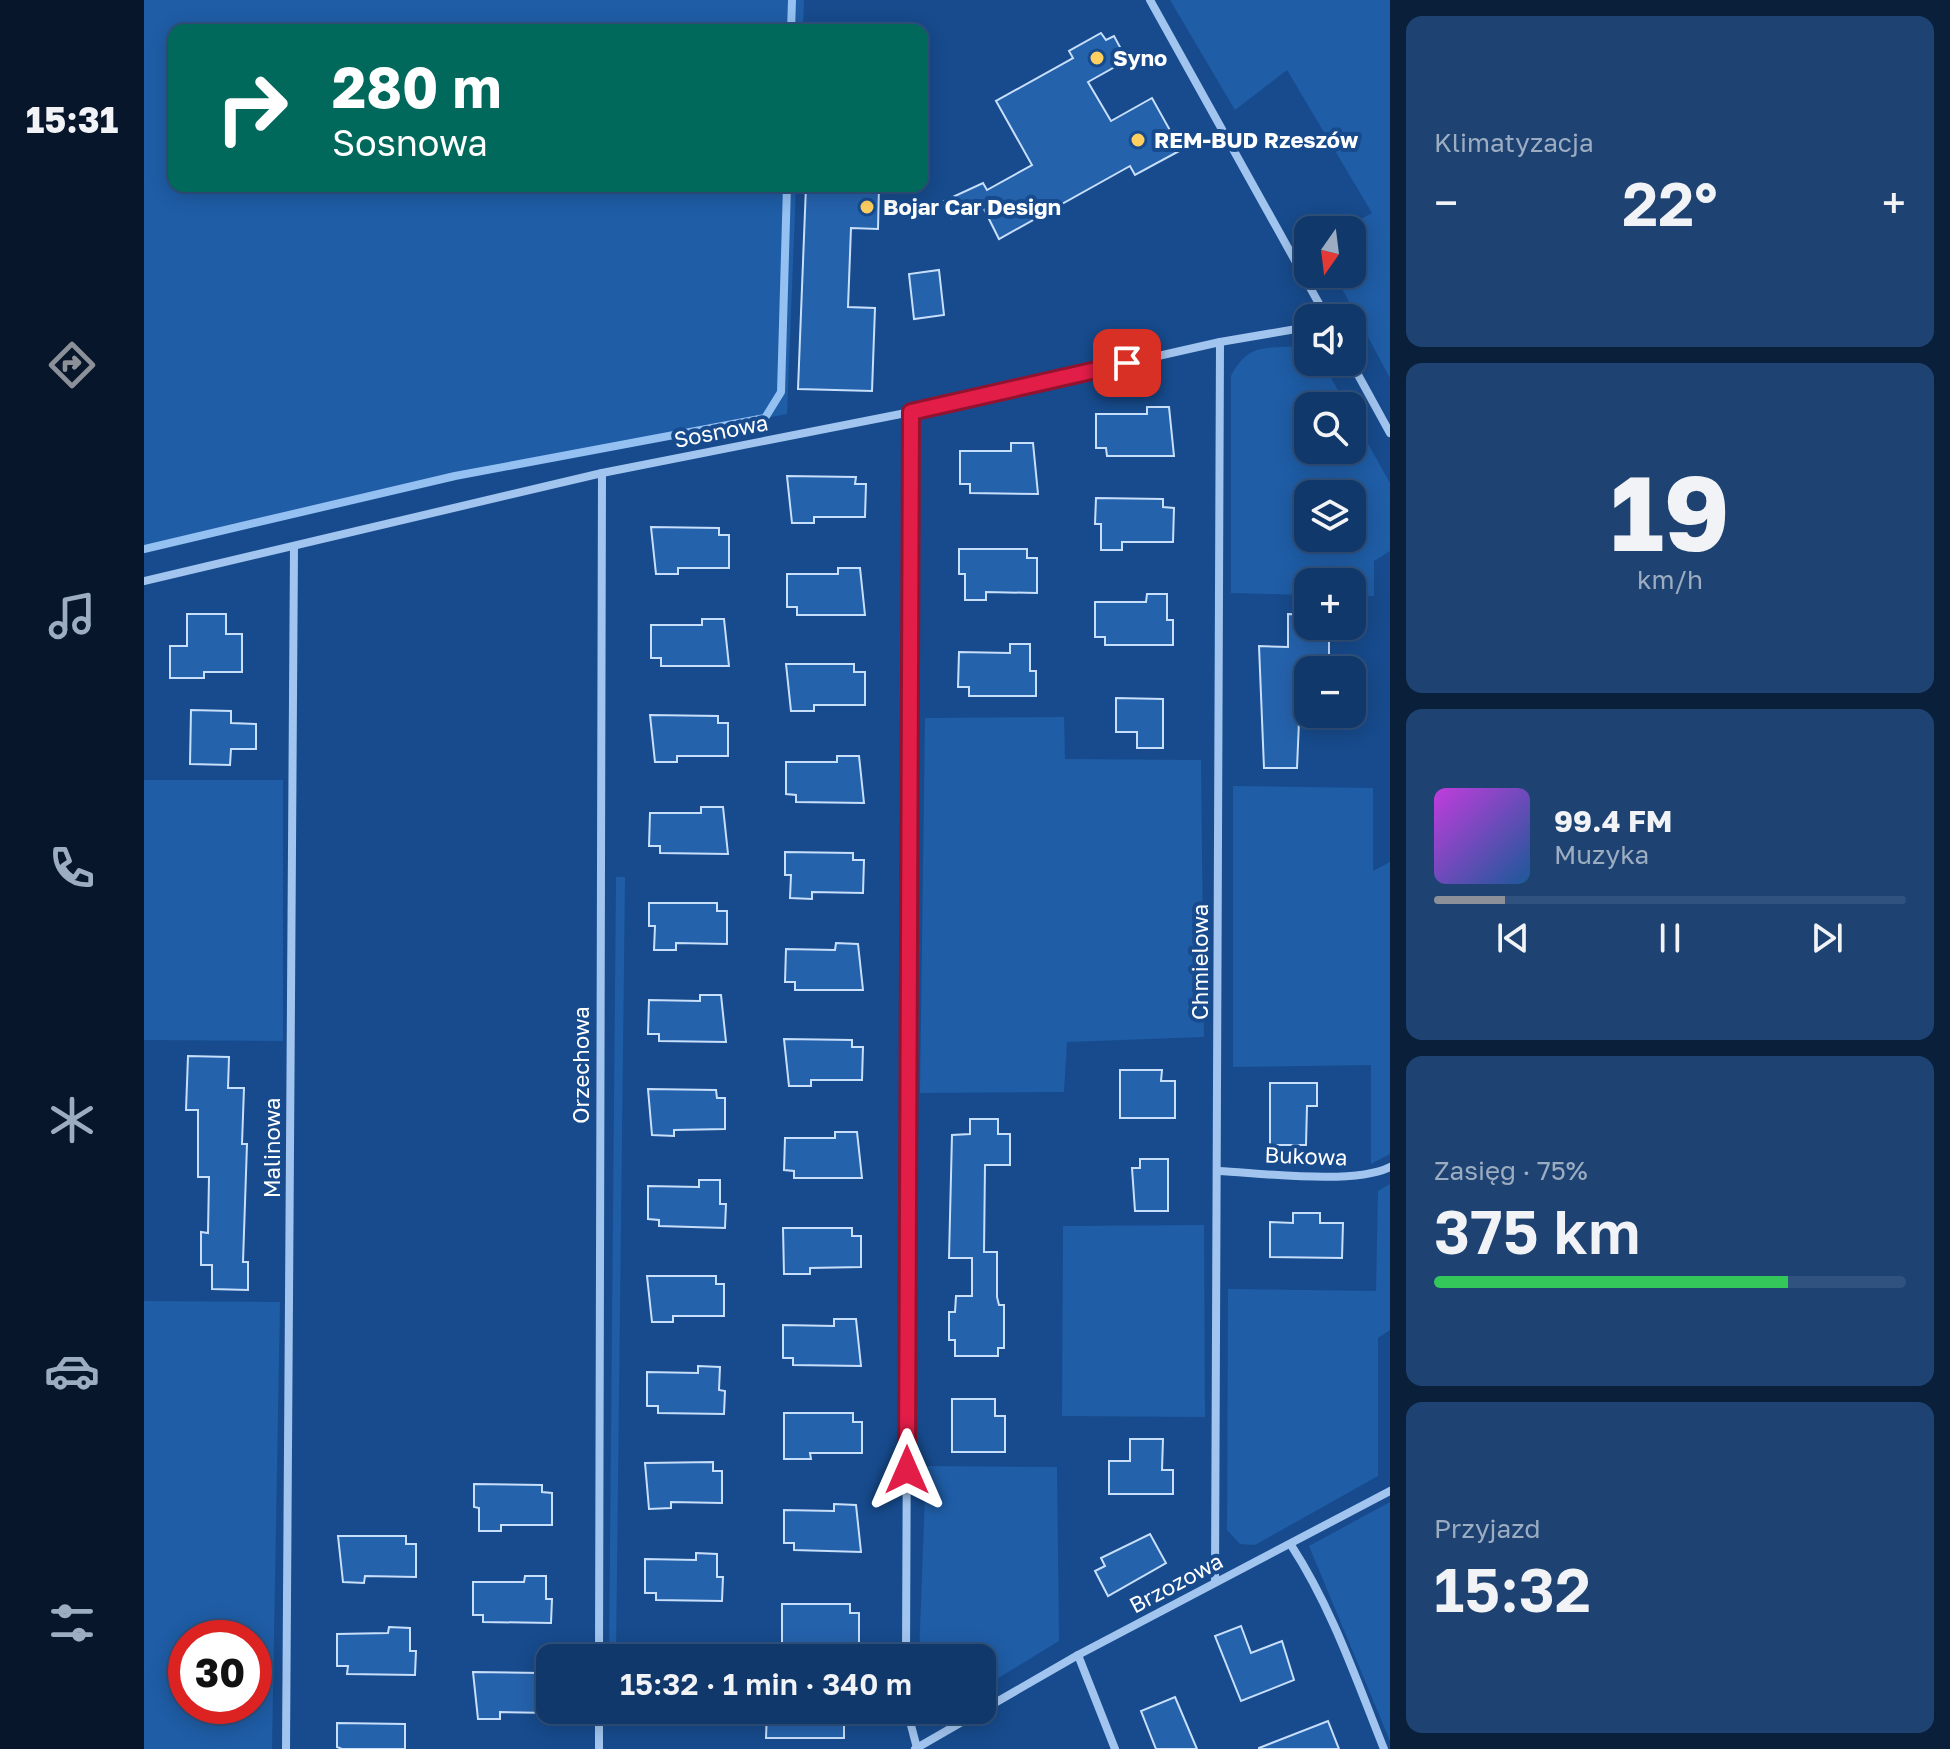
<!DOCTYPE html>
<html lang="pl">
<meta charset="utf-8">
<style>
body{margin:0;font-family:"Golos Text",sans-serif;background:#1e4372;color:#f1f3f6;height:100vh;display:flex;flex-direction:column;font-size:30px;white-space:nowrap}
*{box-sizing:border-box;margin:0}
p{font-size:26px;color:#9cacc1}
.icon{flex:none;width:44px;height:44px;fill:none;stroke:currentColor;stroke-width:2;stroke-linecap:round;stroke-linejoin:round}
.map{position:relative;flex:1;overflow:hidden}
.drawer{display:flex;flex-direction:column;gap:16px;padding:16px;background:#091f3a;width:560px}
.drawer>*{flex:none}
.guide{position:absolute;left:24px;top:24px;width:760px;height:168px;border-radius:16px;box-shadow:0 4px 20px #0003,0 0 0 2px #30527e;background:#00695c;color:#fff;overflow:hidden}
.needle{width:52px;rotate:194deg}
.tools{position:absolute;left:1150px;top:216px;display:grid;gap:16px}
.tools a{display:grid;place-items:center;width:72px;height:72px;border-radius:16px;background:#11386a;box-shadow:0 4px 20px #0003,0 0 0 2px #30527e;font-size:40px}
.speed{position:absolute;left:24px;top:1620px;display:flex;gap:16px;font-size:40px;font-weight:700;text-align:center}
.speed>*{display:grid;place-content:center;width:104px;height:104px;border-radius:50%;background:#11386a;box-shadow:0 4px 20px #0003,0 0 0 2px #30527e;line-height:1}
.speed .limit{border:12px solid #d22;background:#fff;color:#111}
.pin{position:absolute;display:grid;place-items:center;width:68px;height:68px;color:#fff;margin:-34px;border-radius:16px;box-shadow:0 4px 12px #0006}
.me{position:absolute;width:88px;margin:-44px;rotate:0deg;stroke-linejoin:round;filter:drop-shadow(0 0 6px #0008)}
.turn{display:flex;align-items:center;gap:28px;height:168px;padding:0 32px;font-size:36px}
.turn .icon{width:104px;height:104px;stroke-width:2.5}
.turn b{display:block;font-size:56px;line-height:68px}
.big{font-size:60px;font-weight:600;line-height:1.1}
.drawer .tile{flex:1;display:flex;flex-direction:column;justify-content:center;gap:12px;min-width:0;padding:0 28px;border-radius:16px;background:#1e4372}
.drawer .dial{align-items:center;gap:0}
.dial b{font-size:104px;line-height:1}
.song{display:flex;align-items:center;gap:24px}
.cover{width:96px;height:96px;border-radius:12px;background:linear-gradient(135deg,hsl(290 70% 55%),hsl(210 70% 35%))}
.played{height:8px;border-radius:4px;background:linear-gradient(90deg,#8c9099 15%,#30527e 15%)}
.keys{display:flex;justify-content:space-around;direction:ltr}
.heat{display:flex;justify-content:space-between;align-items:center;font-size:44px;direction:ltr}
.charge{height:12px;border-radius:6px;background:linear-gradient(90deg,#34c759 75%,#30527e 0)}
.trip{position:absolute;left:392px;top:1644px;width:460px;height:80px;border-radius:16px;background:#11386a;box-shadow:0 4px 20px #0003,0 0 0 2px #30527e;font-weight:600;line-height:80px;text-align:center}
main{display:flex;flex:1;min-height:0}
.menu{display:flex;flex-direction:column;width:144px;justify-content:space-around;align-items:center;background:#07162a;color:#9cacc1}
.menu .icon{width:56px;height:56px}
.menu .active{color:#8c9099}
.menu b{font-size:36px;color:#f1f3f6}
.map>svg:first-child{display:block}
.green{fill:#1f5da6;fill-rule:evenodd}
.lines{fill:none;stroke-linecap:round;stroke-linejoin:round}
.stream{stroke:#94c0f2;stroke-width:8}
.building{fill:#2562ac;stroke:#c8dffb;stroke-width:2}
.street{stroke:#a2c5ef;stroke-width:8}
.route-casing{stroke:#92132f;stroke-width:20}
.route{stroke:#e11d48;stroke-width:14}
.poi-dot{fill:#ffd060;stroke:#174b8d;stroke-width:3}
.labels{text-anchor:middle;stroke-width:8;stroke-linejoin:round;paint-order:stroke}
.poi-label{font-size:22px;font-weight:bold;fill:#fff;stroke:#174b8d;text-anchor:start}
.street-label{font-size:22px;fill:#fff;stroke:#174b8d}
</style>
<main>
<nav class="menu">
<b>15:31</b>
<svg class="icon active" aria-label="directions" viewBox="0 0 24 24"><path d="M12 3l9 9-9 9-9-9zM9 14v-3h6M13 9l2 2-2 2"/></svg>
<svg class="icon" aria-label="music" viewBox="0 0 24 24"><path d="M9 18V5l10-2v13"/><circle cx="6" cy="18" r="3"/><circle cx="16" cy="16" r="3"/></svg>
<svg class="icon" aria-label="phone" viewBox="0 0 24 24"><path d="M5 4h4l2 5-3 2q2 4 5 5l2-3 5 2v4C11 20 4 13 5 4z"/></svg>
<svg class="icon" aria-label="climate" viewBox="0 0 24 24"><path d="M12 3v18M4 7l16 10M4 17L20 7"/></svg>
<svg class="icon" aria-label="car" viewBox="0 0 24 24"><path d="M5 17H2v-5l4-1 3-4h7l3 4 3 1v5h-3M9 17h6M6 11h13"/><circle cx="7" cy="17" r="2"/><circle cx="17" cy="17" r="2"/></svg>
<svg class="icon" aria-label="filters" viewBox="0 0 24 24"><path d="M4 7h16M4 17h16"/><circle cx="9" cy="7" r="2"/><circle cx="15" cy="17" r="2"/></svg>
</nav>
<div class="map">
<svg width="1246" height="1749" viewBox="0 0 1246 1749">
<rect width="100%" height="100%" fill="#174b8d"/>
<g class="green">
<path d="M 0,0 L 660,0 L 659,30 L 30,30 L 30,186 L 652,186 L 643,414 L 192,501 L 0,548 Z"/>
<path d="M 1026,0 L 1246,0 L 1246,378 L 1190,274 L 1208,274 L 1208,230 L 1196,230 L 1228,213 L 1143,70 L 1091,110 Z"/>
<path d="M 1154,346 L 1164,351 L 1164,362 L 1178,362 L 1203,406 L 1164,406 L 1164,450 L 1208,450 L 1208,415 L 1246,483 L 1246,551 L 1230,561 L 1230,596 L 1208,596 L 1208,582 L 1164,582 L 1164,595 L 1087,593 L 1087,376 C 1104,343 1122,349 1154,346 ZM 1164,494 L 1208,494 L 1208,538 L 1164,538 Z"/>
<path d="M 920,717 L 921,759 L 1057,760 L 1060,1037 L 923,1042 L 920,1092 L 776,1093 L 781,718 Z"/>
<path d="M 0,780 L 139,780 L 139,1041 L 0,1040 Z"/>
<path d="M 1089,786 L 1229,788 L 1229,871 L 1246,862 L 1246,1154 L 1227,1164 L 1227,1065 L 1089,1067 Z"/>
<path d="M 472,877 L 481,877 L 472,1658 L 465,1658 Z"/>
<path d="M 1246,1184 L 1246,1330 L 1234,1338 L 1234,1476 L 1111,1545 L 1096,1544 L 1083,1530 L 1084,1289 L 1232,1291 L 1234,1191 Z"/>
<path d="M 1060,1225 L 1061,1417 L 918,1416 L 919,1226 Z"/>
<path d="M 0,1301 L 136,1302 L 128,1749 L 0,1749 ZM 110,1638 L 110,1706 L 42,1706 L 42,1638 Z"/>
<path d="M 782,1466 L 913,1467 L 915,1641 L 838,1688 L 838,1658 L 775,1658 Z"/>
<path d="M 1246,1502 L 1246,1741 L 1165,1546 Z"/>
</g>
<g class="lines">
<g class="stream">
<path d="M 647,30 L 648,0"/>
<path d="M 0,549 L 311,476 L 621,418 L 637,392 L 643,186"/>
</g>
</g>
<g class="building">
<path d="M 957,33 L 962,40 L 970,36 L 983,60 L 944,82 L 967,121 L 1008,98 L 1037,150 L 991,175 L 986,166 L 855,239 L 838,205 L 808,218 L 800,201 L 839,183 L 843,190 L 888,165 L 852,101 L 929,58 L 925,51 Z"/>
<path d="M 662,186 L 735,186 L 734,229 L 707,228 L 704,307 L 731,308 L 728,391 L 654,389 Z"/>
<path d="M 795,270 L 800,315 L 770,319 L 765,274 Z"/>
<path d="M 1003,407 L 1025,407 L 1030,456 L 963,456 L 962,448 L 952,448 L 952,414 L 1003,414 Z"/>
<path d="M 867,443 L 889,443 L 894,494 L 826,493 L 826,484 L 816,484 L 816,451 L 867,451 Z"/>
<path d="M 643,476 L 712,477 L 711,484 L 722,484 L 721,517 L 670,517 L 670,523 L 648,523 Z"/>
<path d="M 952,498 L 1019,499 L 1019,507 L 1030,508 L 1029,542 L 978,542 L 978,550 L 957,550 L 957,524 L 951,524 Z"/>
<path d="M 507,527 L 575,528 L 575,535 L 585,535 L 585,568 L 534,568 L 534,574 L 512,574 Z"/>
<path d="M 815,549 L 883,549 L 883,558 L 893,558 L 893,593 L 842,592 L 842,600 L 821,600 L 821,574 L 815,574 Z"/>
<path d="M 694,568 L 716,568 L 721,615 L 653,615 L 653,607 L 643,607 L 643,574 L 694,574 Z"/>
<path d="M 1003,594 L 1023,594 L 1023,620 L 1029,620 L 1029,645 L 961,645 L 961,637 L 951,637 L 951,602 L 1002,602 Z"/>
<path d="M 43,614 L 82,614 L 82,634 L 98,634 L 98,672 L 60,672 L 60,678 L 26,678 L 26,646 L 43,646 Z"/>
<path d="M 1144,614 L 1164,615 L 1164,626 L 1185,626 L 1185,670 L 1164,670 L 1164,675 L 1157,675 L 1153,768 L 1120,768 L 1115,646 L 1144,647 Z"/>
<path d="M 558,619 L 580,619 L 585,666 L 517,666 L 517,658 L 507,658 L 507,625 L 558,625 Z"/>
<path d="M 866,644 L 886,644 L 886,671 L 892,671 L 892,696 L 825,696 L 825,687 L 814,687 L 815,652 L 866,653 Z"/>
<path d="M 642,664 L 710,664 L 710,672 L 721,672 L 721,705 L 670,705 L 670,711 L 647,711 Z"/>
<path d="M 972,698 L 1019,699 L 1019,748 L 993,748 L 993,732 L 972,732 Z"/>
<path d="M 47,710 L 87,711 L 87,723 L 112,724 L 112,749 L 87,749 L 86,765 L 46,764 Z"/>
<path d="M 506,715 L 574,716 L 574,723 L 584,723 L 584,756 L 533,756 L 533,762 L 511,762 Z"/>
<path d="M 693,756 L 715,756 L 720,803 L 652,802 L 652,795 L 642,794 L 642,762 L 693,762 Z"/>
<path d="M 557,807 L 579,807 L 584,854 L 516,853 L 516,846 L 505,846 L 506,813 L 557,813 Z"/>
<path d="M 641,852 L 709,853 L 709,860 L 720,860 L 719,893 L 668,892 L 668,899 L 646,898 L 647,875 L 641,875 Z"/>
<path d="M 505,903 L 573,903 L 573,911 L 583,911 L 583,944 L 532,943 L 532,950 L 510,950 L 511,926 L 505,926 Z"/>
<path d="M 692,943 L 714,944 L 719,990 L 651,990 L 651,982 L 641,982 L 642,949 L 691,950 Z"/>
<path d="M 556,995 L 577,995 L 582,1042 L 515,1041 L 515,1034 L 504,1034 L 505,1000 L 556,1001 Z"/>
<path d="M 640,1039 L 708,1040 L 708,1047 L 719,1047 L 718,1080 L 667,1080 L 667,1086 L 645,1086 Z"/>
<path d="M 44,1056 L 85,1057 L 84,1088 L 100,1088 L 98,1144 L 103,1144 L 99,1262 L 104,1262 L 104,1290 L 68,1289 L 68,1265 L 57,1265 L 57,1232 L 64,1233 L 65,1177 L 54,1177 L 54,1110 L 42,1110 Z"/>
<path d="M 976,1070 L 1018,1070 L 1017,1081 L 1031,1081 L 1031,1118 L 976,1118 Z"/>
<path d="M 1126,1083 L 1173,1083 L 1173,1106 L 1163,1106 L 1162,1145 L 1126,1145 Z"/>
<path d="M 504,1089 L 572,1090 L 573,1098 L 581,1098 L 581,1129 L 530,1130 L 530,1136 L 508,1135 Z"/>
<path d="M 826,1119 L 854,1119 L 854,1134 L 866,1134 L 866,1165 L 841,1165 L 840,1252 L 853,1252 L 853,1297 L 855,1305 L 860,1305 L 860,1348 L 854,1348 L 854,1356 L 811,1356 L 811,1340 L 805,1340 L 805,1312 L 811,1312 L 812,1296 L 828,1296 L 828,1258 L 805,1258 L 808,1135 L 826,1134 Z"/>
<path d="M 691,1132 L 713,1132 L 718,1178 L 650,1178 L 650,1171 L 640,1170 L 641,1138 L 691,1138 Z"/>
<path d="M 996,1159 L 1024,1159 L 1024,1211 L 991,1211 L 988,1168 L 996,1168 Z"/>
<path d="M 555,1180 L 576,1180 L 576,1204 L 582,1204 L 581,1228 L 515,1226 L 515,1220 L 504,1219 L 504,1186 L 555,1187 Z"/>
<path d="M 1149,1213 L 1176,1213 L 1176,1223 L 1199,1223 L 1198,1258 L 1126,1257 L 1126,1222 L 1149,1223 Z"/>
<path d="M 639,1228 L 708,1228 L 708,1236 L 717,1236 L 717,1267 L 666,1268 L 666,1274 L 640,1274 Z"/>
<path d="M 503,1276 L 572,1276 L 572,1284 L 580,1284 L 580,1316 L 529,1316 L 529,1322 L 508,1322 Z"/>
<path d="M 690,1319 L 712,1319 L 717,1366 L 649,1365 L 649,1358 L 639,1358 L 639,1325 L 690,1326 Z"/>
<path d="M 554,1366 L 576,1367 L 575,1390 L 581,1391 L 580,1414 L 514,1413 L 514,1406 L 503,1406 L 503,1372 L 554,1373 Z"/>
<path d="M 808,1399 L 851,1399 L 851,1416 L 861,1416 L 861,1452 L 808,1452 Z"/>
<path d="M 640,1413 L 709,1413 L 709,1422 L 718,1422 L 718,1453 L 666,1453 L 667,1459 L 640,1459 Z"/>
<path d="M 986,1439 L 1019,1439 L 1018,1470 L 1029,1470 L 1029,1494 L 965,1494 L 965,1461 L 986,1461 Z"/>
<path d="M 569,1462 L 569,1471 L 578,1471 L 578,1503 L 527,1502 L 527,1508 L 505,1509 L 501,1463 Z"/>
<path d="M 330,1484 L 398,1485 L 398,1492 L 408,1493 L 408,1525 L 357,1525 L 357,1531 L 335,1531 L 335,1508 L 330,1507 Z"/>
<path d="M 690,1504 L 712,1505 L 717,1552 L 650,1550 L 650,1543 L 640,1543 L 640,1510 L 690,1511 Z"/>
<path d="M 1006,1534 L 1022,1563 L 964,1596 L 951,1571 L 961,1566 L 957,1558 Z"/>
<path d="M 194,1536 L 262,1536 L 262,1544 L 272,1544 L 272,1577 L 221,1576 L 220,1583 L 199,1582 Z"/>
<path d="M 552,1553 L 573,1554 L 573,1577 L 579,1577 L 578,1601 L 512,1600 L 512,1593 L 501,1593 L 501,1559 L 552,1560 Z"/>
<path d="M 381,1576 L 402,1576 L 402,1599 L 408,1599 L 407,1623 L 339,1622 L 339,1615 L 329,1615 L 329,1582 L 380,1582 Z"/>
<path d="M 638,1604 L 706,1604 L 706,1613 L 715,1613 L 715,1644 L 664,1645 L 664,1650 L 638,1651 Z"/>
<path d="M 1097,1626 L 1107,1653 L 1138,1641 L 1150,1680 L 1097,1701 L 1071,1636 Z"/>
<path d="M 245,1627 L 266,1628 L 266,1651 L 272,1651 L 271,1675 L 203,1674 L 204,1666 L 193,1666 L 193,1634 L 244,1633 Z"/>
<path d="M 329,1672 L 397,1673 L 396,1680 L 406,1680 L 406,1713 L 356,1712 L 356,1719 L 334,1719 Z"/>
<path d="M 1031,1697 L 1053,1749 L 1012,1749 L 997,1711 Z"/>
<path d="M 623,1710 L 695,1710 L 695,1715 L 700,1715 L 700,1738 L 622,1738 Z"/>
<path d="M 1184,1721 L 1195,1749 L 1115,1749 L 1115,1748 Z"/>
<path d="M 193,1723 L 261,1724 L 261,1749 L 198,1749 L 193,1747 Z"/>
</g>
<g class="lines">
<g class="street">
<path d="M 1006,0 L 1183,318"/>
<path d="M 1207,362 L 1246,433"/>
<path d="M 0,581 L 458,473 L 767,412 L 1076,342 L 1164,327"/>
<path d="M 1075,1171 C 1117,1173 1211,1185 1246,1167"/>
<path d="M 1147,1545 C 1188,1608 1212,1679 1240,1749"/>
<path d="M 1071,1582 L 1076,342"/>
<path d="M 934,1655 L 971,1749"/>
<path d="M 455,1658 L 458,473"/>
<path d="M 762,1658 L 767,412"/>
<path d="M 455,1710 L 455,1749"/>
<path d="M 763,1710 L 773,1748"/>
<path d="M 142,1749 L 150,547"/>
<path d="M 771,1749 L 934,1655 L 1246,1491"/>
</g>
</g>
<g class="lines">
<defs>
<path id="route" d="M 763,1470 L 767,412 L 983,363"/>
</defs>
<use href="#route" class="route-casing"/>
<use href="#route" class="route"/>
</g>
<g class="poi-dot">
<circle cx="953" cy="58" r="8"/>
<circle cx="994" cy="140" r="8"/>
<circle cx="723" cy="207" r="8"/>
</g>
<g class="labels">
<g class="poi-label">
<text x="969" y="66">Syno</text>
<text x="1010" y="148">REM-BUD Rzeszów</text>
<text x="739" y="215">Bojar Car Design</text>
</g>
<g class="street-label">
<text transform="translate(577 431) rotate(-11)" y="8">Sosnowa</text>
<text transform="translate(1056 962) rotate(-90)" y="8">Chmielowa</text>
<text transform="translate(437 1065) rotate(-90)" y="8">Orzechowa</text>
<text transform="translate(128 1148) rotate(-90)" y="8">Malinowa</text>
<text transform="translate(1162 1156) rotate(2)" y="8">Bukowa</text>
<text transform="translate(1032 1583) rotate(-28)" y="8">Brzozowa</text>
</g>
</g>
</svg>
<div class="tools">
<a><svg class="needle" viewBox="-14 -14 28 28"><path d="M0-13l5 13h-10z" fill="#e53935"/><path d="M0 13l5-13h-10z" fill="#9cacc1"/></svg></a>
<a><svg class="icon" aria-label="sound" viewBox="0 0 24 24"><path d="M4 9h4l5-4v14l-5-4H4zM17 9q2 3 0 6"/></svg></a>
<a><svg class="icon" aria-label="search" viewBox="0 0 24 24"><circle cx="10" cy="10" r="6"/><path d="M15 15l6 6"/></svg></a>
<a><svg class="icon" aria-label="layers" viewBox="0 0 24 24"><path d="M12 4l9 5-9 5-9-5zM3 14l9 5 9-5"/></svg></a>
<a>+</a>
<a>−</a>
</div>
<div class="speed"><div class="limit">30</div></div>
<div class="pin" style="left:983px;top:363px;background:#d93025"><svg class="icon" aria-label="arrive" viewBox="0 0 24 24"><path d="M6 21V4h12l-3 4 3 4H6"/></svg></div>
<svg class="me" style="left:763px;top:1470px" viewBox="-20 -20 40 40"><path d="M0-17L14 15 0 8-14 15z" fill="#e11d48" stroke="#fff" stroke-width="4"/></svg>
<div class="trip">15:32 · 1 min · 340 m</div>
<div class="guide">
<div class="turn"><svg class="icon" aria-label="right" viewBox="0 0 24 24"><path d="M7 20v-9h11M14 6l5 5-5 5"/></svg><div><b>280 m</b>Sosnowa</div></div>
</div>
</div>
<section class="drawer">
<div class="tile"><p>Klimatyzacja</p>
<div class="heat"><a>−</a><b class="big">22°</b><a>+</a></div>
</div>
<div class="tile dial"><b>19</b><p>km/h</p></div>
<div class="tile">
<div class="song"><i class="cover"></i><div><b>99.4 FM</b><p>Muzyka</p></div></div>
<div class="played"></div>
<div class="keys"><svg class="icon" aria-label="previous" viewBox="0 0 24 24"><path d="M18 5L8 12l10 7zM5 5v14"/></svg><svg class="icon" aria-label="pause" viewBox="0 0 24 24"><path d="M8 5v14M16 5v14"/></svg><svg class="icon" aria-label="next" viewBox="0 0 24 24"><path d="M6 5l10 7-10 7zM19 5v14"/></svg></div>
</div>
<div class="tile"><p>Zasięg · 75%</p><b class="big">375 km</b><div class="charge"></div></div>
<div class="tile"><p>Przyjazd</p><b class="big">15:32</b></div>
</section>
</main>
